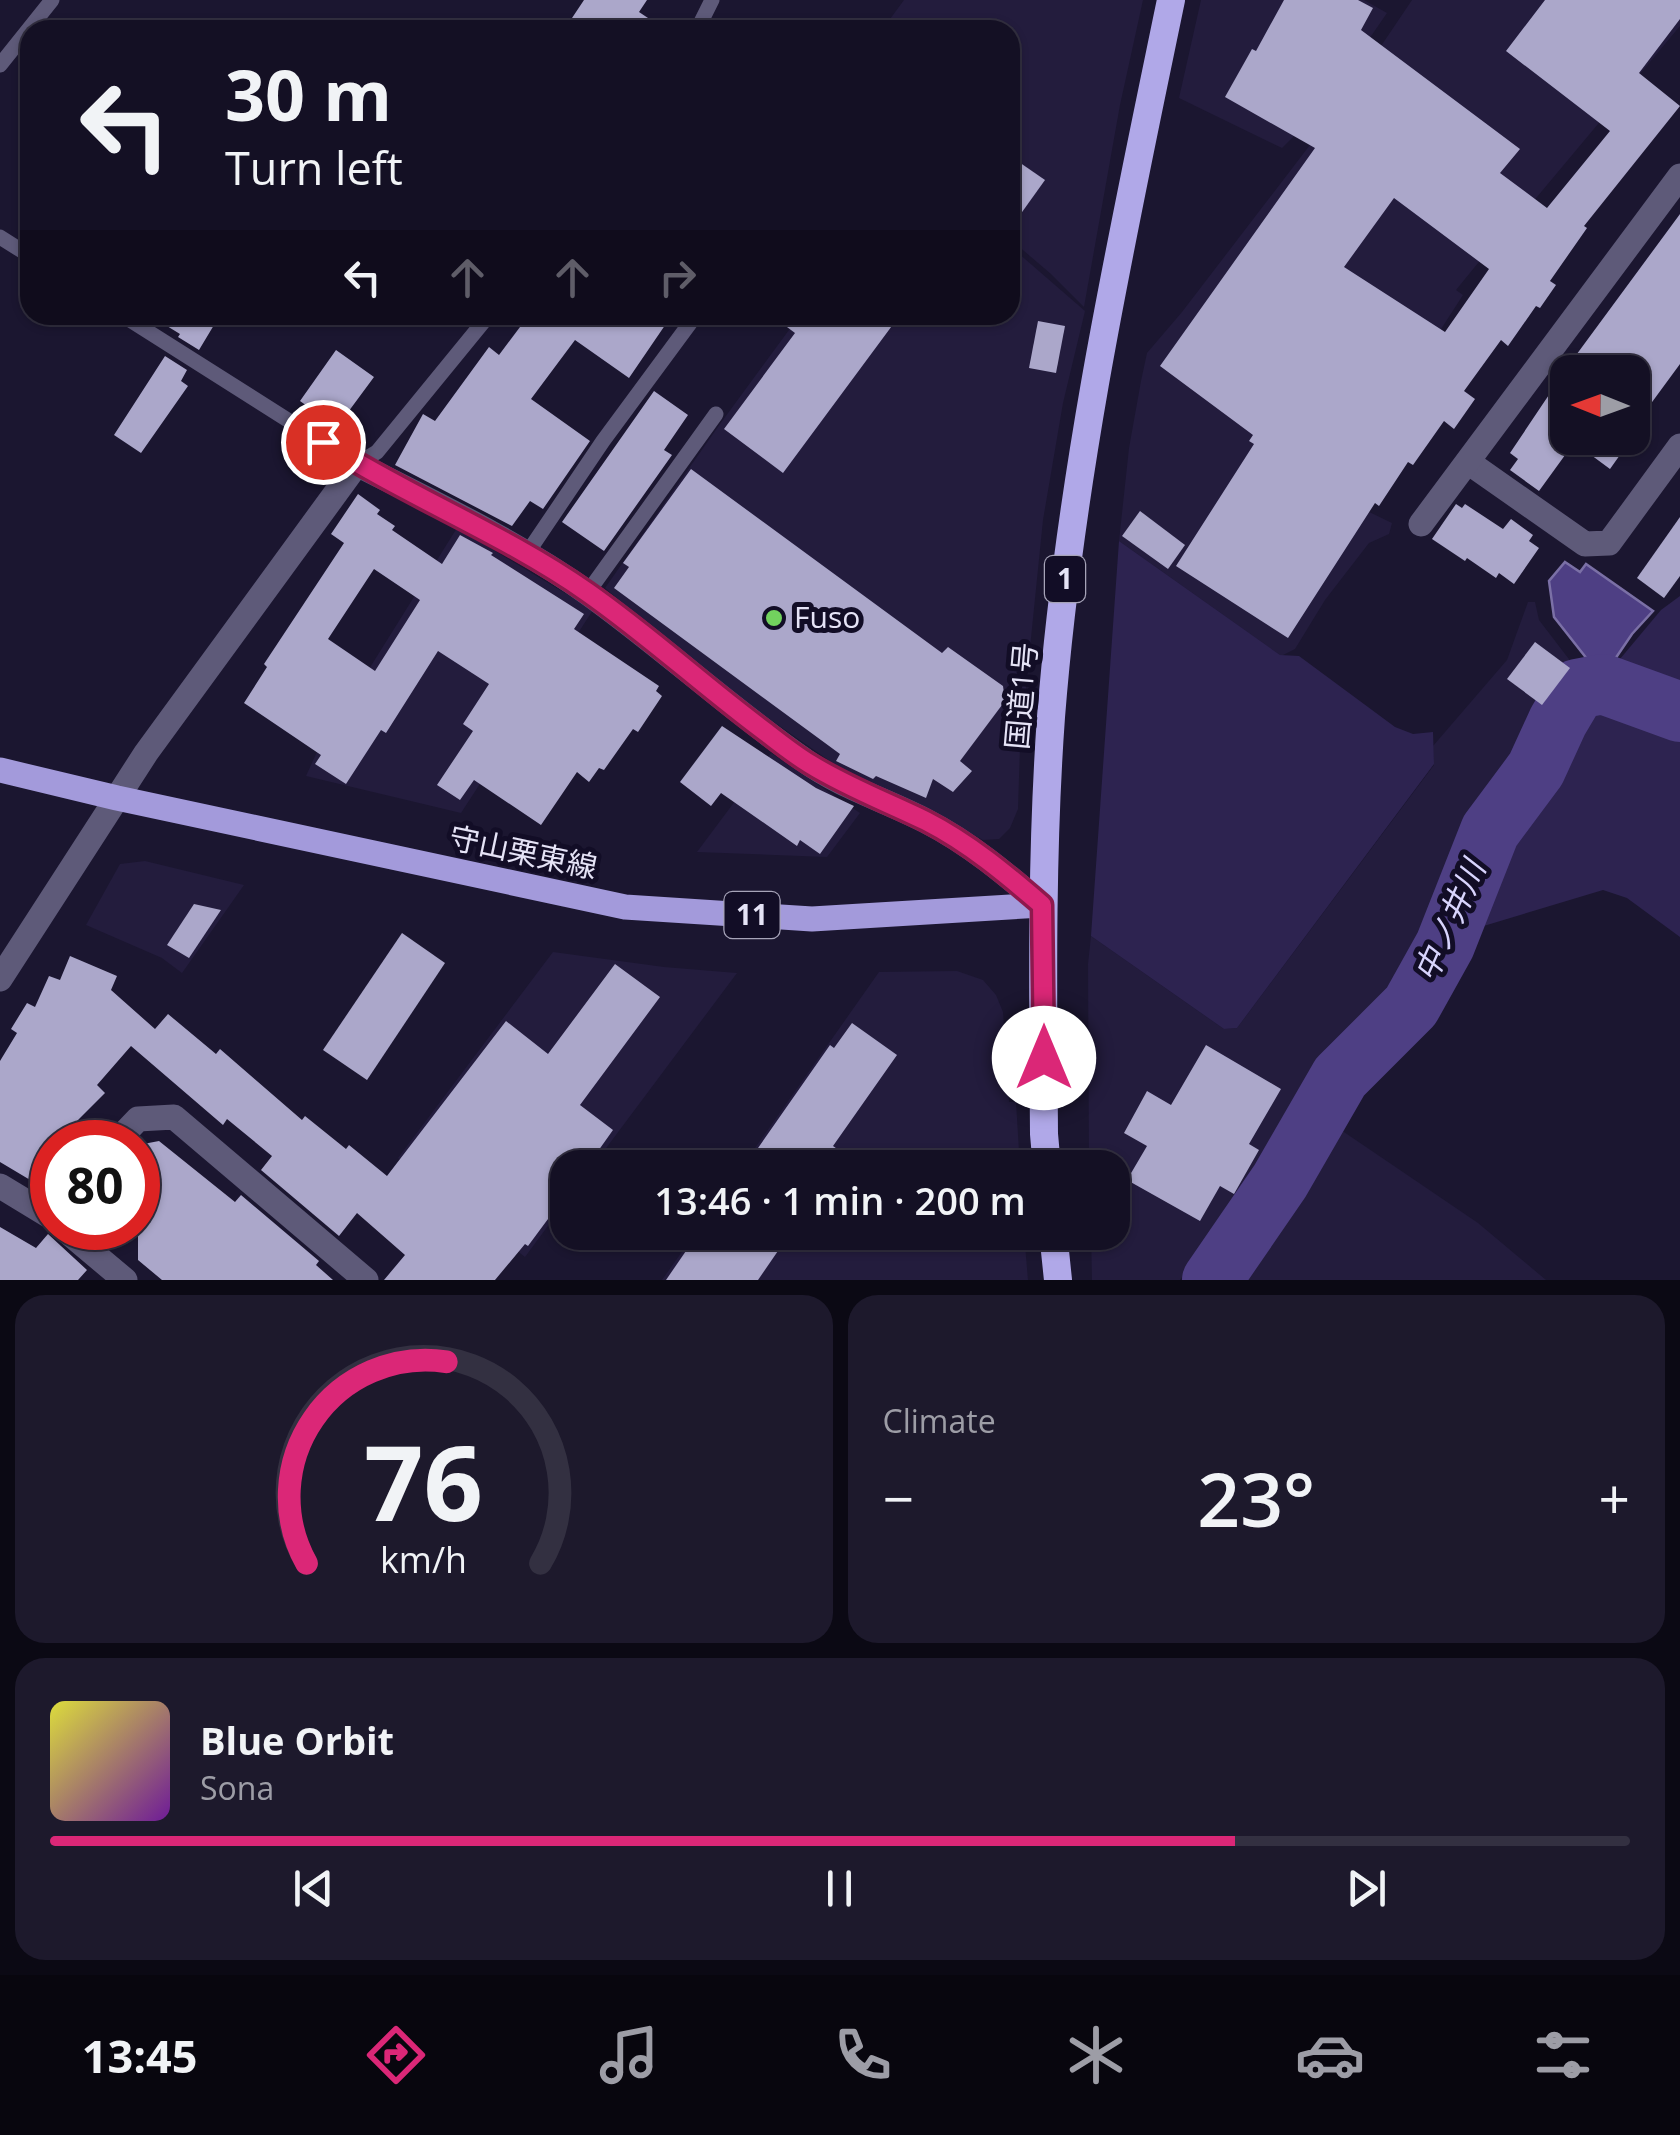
<!DOCTYPE html>
<meta charset="utf-8">
<style>
body{margin:0;font-family:"Open Sans","Noto Sans JP",sans-serif;background:#1d192c;color:#f1f3f6;height:100vh;display:flex;flex-direction:column;font-size:38px;white-space:nowrap}
*{box-sizing:border-box;margin:0}
p{font-size:32px;color:#9d9da6}
.icon{flex:none;width:55px;height:55px;fill:none;stroke:currentColor;stroke-width:2;stroke-linecap:round;stroke-linejoin:round}
.map{position:relative;height:1280px;overflow:hidden}
.drawer{display:flex;flex-direction:column;gap:15px;padding:15px;background:#0b0914;flex:1}
.drawer>*{flex:none}
.top-card{position:absolute;left:20px;top:20px;width:1000px;height:305px;border-radius:30px;box-shadow:0 2px 8px #0004,0 0 0 2px #333041;background:#141024;color:#f1f3f6;overflow:hidden}
.needle{width:65px;rotate:271deg}
.tools{position:absolute;left:1550px;top:355px;display:grid;gap:20px}
.tools a{display:grid;place-items:center;width:100px;height:100px;border-radius:20px;background:#141024;box-shadow:0 2px 8px #0004,0 0 0 2px #333041;font-size:50px}
.speed{position:absolute;left:30px;top:1120px;display:flex;gap:20px;font-size:50px;font-weight:700;text-align:center}
.speed>*{display:grid;place-content:center;width:130px;height:130px;border-radius:50%;background:#141024;box-shadow:0 2px 8px #0004,0 0 0 2px #333041;line-height:1}
.speed .limit{border:15px solid #d22;background:#fff;color:#111}
.pin{position:absolute;display:grid;place-items:center;width:85px;height:85px;color:#fff;margin:-42px;border:5px solid #fff;border-radius:50%;box-shadow:0 2px 10px #0007}
.me{position:absolute;width:110px;margin:-55px;rotate:0deg;stroke-linejoin:round;filter:drop-shadow(0 0 8px #0008)}
.turn{display:flex;align-items:center;gap:35px;height:210px;padding:0 40px;font-size:45px}
.turn .icon{width:130px;height:130px;stroke-width:2.5}
.turn b{display:block;font-size:70px;line-height:85px}
.lanes{display:flex;align-items:center;height:95px;padding:0 40px;background:#0003;justify-content:center;gap:50px;direction:ltr}
.lanes .off{opacity:.35}
.big{font-size:75px;font-weight:600;line-height:1.1}
.drawer .widget{flex:1;display:flex;flex-direction:column;justify-content:center;gap:15px;min-width:0;padding:0 35px;border-radius:30px;background:#1d192c}
.drawer .dial{align-items:center;gap:0}
.dial svg{height:260px;overflow:visible;fill:none;stroke:#333041;stroke-width:7;stroke-linecap:round;text-anchor:middle}
.dial text{fill:#f1f3f6;stroke:none}
.song{display:flex;align-items:center;gap:30px}
.cover{width:120px;height:120px;border-radius:15px;background:linear-gradient(135deg,hsl(60 70% 55%),hsl(280 70% 35%))}
.played{height:10px;border-radius:5px;background:linear-gradient(90deg,#db2777 75%,#333041 75%)}
.keys{display:flex;justify-content:space-around;direction:ltr}
.heat{display:flex;justify-content:space-between;align-items:center;font-size:55px;direction:ltr}
.drawer .tiles{flex:1;display:grid;gap:15px;grid-template-columns:1fr 1fr}
.widget:last-child{grid-column:span 2}
.trip{position:absolute;left:550px;top:1150px;width:580px;height:100px;border-radius:30px;background:#141024;box-shadow:0 2px 8px #0004,0 0 0 2px #333041;font-weight:600;line-height:100px;text-align:center}
.menu{display:flex;height:160px;justify-content:space-around;align-items:center;background:#08060e;color:#9d9da6}
.menu .icon{width:70px;height:70px}
.menu .on{color:#db2777}
.menu b{font-size:45px;color:#f1f3f6}
.map>svg:first-child{display:block}
.built{fill:#231c3d}
.green{fill:#2d2350}
.water{fill:#4e3f84;stroke:#7b70a6;stroke-width:2.5}
.lines{fill:none;stroke-linecap:round;stroke-linejoin:round}
.river{stroke:#4e3f84;stroke-width:60}
.building{fill:#aba7ca;fill-rule:evenodd}
.service{stroke:#5e5a79;stroke-width:15}
.minor{stroke:#5e5a79;stroke-width:25}
.tertiary{stroke:#5e5a79;stroke-width:25}
.primary{stroke:#a39adb;stroke-width:25}
.trunk{stroke:#b0a8e8;stroke-width:28}
.route-casing{stroke:#8e194d;stroke-width:25}
.route{stroke:#db2777;stroke-width:18}
.poi-dot{fill:#72d25e;stroke:#120d26;stroke-width:4}
.labels{text-anchor:middle;stroke-width:10;stroke-linejoin:round;paint-order:stroke}
.shield{fill:#120d26;stroke:#a6a3b8;stroke-width:2.5}
.shield-label{font-size:28px;font-weight:bold;fill:#e5e3f6}
.poi-label{font-size:30px;fill:#e5e3f6;stroke:#120d26;text-anchor:start}
.street-label{font-size:30px;fill:#e5e3f6;stroke:#120d26}
.water-label{font-size:32px;font-style:italic;fill:#d8d4fd;stroke:#120d26}
</style>
<div class="map">
<svg width="1680" height="1280" viewBox="0 0 1680 1280">
<rect width="100%" height="100%" fill="#1b1630"/>
<g class="built">
<path d="M 904,0 L 1143,0 L 1120,105 L 1084,307 L 1051,274 L 1010,239 L 1010,30 L 882,30 Z"/>
<path d="M 1201,0 L 1364,0 L 1387,13 L 1307,129 L 1301,129 L 1282,148 L 1179,98 Z"/>
<path d="M 1412,0 L 1680,0 L 1680,26 L 1522,215 L 1507,242 L 1478,263 L 1456,290 L 1463,295 L 1334,495 L 1392,523 L 1389,534 L 1369,543 L 1325,600 L 1295,649 L 1281,656 L 1119,541 L 1129,448 L 1141,381 L 1147,353 L 1182,312 L 1313,141 L 1317,141 Z"/>
<path d="M 1010,246 L 1085,311 L 1063,403 L 1043,520 L 1020,746 L 1018,809 L 1010,828 L 999,839 L 983,840 L 919,805 L 857,780 L 758,711 L 668,642 L 605,588 L 720,424 L 800,315 L 1010,315 Z"/>
<path d="M 457,528 L 593,610 L 461,813 L 306,776 L 316,754 Z"/>
<path d="M 1528,602 L 1535,602 L 1539,620 L 1575,667 L 1544,713 L 1536,734 L 1519,763 L 1474,829 L 1447,904 L 1420,958 L 1398,994 L 1370,1026 L 1332,1059 L 1300,1104 L 1293,1106 L 1258,1164 L 1180,1280 L 1092,1280 L 1091,1233 L 1112,1232 L 1112,1168 L 1089,1168 L 1088,964 L 1091,936 L 1224,1029 L 1237,1028 L 1434,765 L 1433,746 L 1507,660 Z"/>
<path d="M 771,753 L 860,813 L 827,857 L 697,852 Z"/>
<path d="M 145,861 L 244,885 L 182,973 L 162,958 L 86,925 L 120,864 Z"/>
<path d="M 553,952 L 664,967 L 737,973 L 592,1167 L 568,1168 L 567,1200 L 525,1257 L 398,1158 Z"/>
<path d="M 957,971 L 983,980 L 996,995 L 1003,1012 L 1009,1102 L 1016,1102 L 1020,1167 L 741,1168 L 879,972 Z"/>
<path d="M 1341,1130 L 1478,1223 L 1546,1280 L 1235,1280 Z"/>
<path d="M 696,1232 L 1024,1233 L 1028,1280 L 662,1280 Z"/>
</g>
<g class="green">
<path d="M 1119,541 L 1280,655 L 1299,656 L 1395,727 L 1413,734 L 1433,732 L 1434,764 L 1237,1028 L 1224,1029 L 1091,936 Z"/>
<path d="M 1680,596 L 1680,697 L 1614,672 L 1615,665 L 1661,610 Z"/>
<path d="M 1610,695 L 1680,723 L 1680,937 L 1627,898 L 1603,890 L 1467,931 L 1489,859 L 1506,827 L 1539,783 L 1575,708 L 1588,697 Z"/>
</g>
<path class="water" d="M 1565,562 L 1580,572 L 1586,564 L 1653,611 L 1632,634 L 1613,662 L 1591,664 L 1554,617 L 1549,581 Z"/>
<g class="lines">
<path class="river" d="M 1212,1280 L 1280,1181 L 1340,1077 L 1411,1006 L 1445,945 L 1490,831 L 1536,769 L 1558,721 L 1577,689 L 1603,684 L 1680,712"/>
</g>
<g class="building">
<path d="M 584,0 L 647,0 L 639,12 L 666,30 L 564,30 Z"/>
<path d="M 1284,0 L 1358,0 L 1373,8 L 1361,30 L 1520,149 L 1500,173 L 1547,208 L 1610,131 L 1506,51 L 1545,0 L 1680,0 L 1680,19 L 1639,73 L 1680,106 L 1584,226 L 1587,228 L 1550,281 L 1556,285 L 1540,308 L 1536,306 L 1508,346 L 1501,340 L 1464,391 L 1475,399 L 1454,429 L 1444,421 L 1413,465 L 1408,462 L 1379,506 L 1375,503 L 1288,638 L 1176,566 L 1254,444 L 1249,441 L 1253,435 L 1160,366 L 1315,148 L 1225,97 L 1252,49 L 1256,51 ZM 1394,198 L 1489,269 L 1445,332 L 1344,267 Z"/>
<path d="M 1010,156 L 1045,180 L 1010,229 Z"/>
<path d="M 1680,214 L 1680,364 L 1633,428 L 1632,372 L 1568,372 L 1568,438 L 1632,438 L 1610,469 L 1568,438 L 1568,451 L 1539,491 L 1510,470 L 1518,459 L 1510,453 L 1571,362 Z"/>
<path d="M 149,315 L 220,315 L 199,350 L 178,337 L 180,334 Z"/>
<path d="M 529,315 L 672,315 L 629,378 L 575,340 L 531,399 L 590,441 L 543,509 L 530,501 L 512,526 L 395,465 L 423,414 L 435,421 L 489,347 L 499,355 Z"/>
<path d="M 771,315 L 900,315 L 783,473 L 724,429 L 795,333 Z"/>
<path d="M 1038,321 L 1065,326 L 1056,373 L 1029,368 Z"/>
<path d="M 336,350 L 374,377 L 340,423 L 335,419 L 332,424 L 300,401 Z"/>
<path d="M 165,356 L 187,370 L 181,381 L 188,386 L 141,453 L 114,435 Z"/>
<path d="M 654,391 L 688,415 L 664,450 L 672,455 L 604,551 L 562,522 Z"/>
<path d="M 691,469 L 942,653 L 948,647 L 1003,686 L 1005,701 L 960,761 L 972,771 L 953,792 L 933,779 L 926,798 L 876,776 L 873,779 L 836,761 L 840,754 L 614,588 L 629,567 L 623,563 Z"/>
<path d="M 358,494 L 380,510 L 377,514 L 395,526 L 392,530 L 442,564 L 460,535 L 493,553 L 491,555 L 584,614 L 574,629 L 659,686 L 656,691 L 662,696 L 638,732 L 633,729 L 604,770 L 599,768 L 589,782 L 577,772 L 541,825 L 474,780 L 460,800 L 437,785 L 473,731 L 463,724 L 489,684 L 438,651 L 386,733 L 381,730 L 346,784 L 315,764 L 321,755 L 244,703 L 267,667 L 264,664 L 344,543 L 331,534 ZM 374,569 L 420,600 L 375,671 L 328,639 Z"/>
<path d="M 1456,504 L 1462,508 L 1465,504 L 1503,529 L 1511,519 L 1533,535 L 1529,541 L 1539,548 L 1514,584 L 1499,573 L 1496,578 L 1467,558 L 1465,561 L 1432,539 Z"/>
<path d="M 1140,511 L 1185,545 L 1168,569 L 1122,536 Z"/>
<path d="M 1680,517 L 1680,576 L 1664,598 L 1637,578 Z"/>
<path d="M 1535,642 L 1570,668 L 1542,705 L 1507,679 Z"/>
<path d="M 722,726 L 816,788 L 854,806 L 820,854 L 800,840 L 797,846 L 721,793 L 711,806 L 680,782 Z"/>
<path d="M 194,904 L 221,910 L 189,958 L 167,945 Z"/>
<path d="M 402,933 L 445,963 L 367,1080 L 323,1050 Z"/>
<path d="M 70,956 L 117,976 L 111,990 L 155,1029 L 168,1014 L 216,1054 L 220,1049 L 302,1120 L 305,1116 L 346,1149 L 349,1145 L 387,1176 L 506,1021 L 548,1054 L 615,964 L 660,997 L 580,1105 L 613,1130 L 586,1168 L 568,1168 L 568,1192 L 528,1246 L 525,1244 L 495,1280 L 384,1280 L 405,1255 L 357,1213 L 339,1236 L 261,1170 L 272,1156 L 227,1119 L 223,1125 L 131,1046 L 97,1085 L 105,1093 L 56,1142 L 52,1142 L 52,1193 L 0,1162 L 0,1061 L 17,1033 L 11,1029 L 27,1003 L 35,1007 L 49,976 L 60,980 Z"/>
<path d="M 852,1023 L 897,1055 L 833,1146 L 864,1168 L 744,1168 L 830,1045 L 834,1048 Z"/>
<path d="M 1206,1045 L 1281,1089 L 1249,1144 L 1259,1150 L 1234,1194 L 1220,1186 L 1200,1221 L 1127,1180 L 1147,1146 L 1124,1133 L 1147,1091 L 1171,1105 Z"/>
<path d="M 159,1141 L 235,1202 L 241,1195 L 319,1261 L 316,1265 L 333,1280 L 162,1280 L 138,1260 L 138,1145 Z"/>
<path d="M 0,1227 L 36,1248 L 48,1234 L 87,1270 L 78,1280 L 0,1280 Z"/>
<path d="M 88,1228 L 124,1228 L 108,1245 Z"/>
<path d="M 699,1232 L 791,1232 L 758,1280 L 666,1280 Z"/>
</g>
<g class="lines">
<g class="service">
<path d="M 697,30 L 712,0"/>
<path d="M 0,65 L 52,0"/>
<path d="M 0,237 L 30,256"/>
<path d="M 122,315 L 357,464 L 377,452 L 489,315"/>
<path d="M 526,555 L 603,441 L 696,315"/>
<path d="M 588,592 L 716,414"/>
</g>
<g class="minor">
<path d="M 1468,462 L 1585,544 L 1609,543 L 1680,446"/>
<path d="M 1421,524 L 1680,176"/>
<path d="M 117,798 L 146,753 L 357,464 C 434,503 518,543 588,593 C 662,646 729,708 804,760 C 841,787 886,800 926,821 C 969,843 1006,874 1042,905"/>
<path d="M 116,1142 L 138,1119 L 174,1117 L 366,1280"/>
<path d="M 0,1186 L 48,1215 L 52,1210"/>
<path d="M 63,1228 L 125,1280"/>
</g>
<path class="tertiary" d="M 0,979 L 117,798"/>
<path class="primary" d="M 0,770 L 117,798 L 625,907 L 812,919 L 1042,905"/>
<g class="trunk">
<path d="M 1047,1168 L 1044,1134 C 1043,995 1041,856 1051,717 C 1070,475 1122,237 1171,0"/>
<path d="M 1053,1232 L 1058,1280"/>
</g>
</g>
<g class="lines">
<defs>
<path id="route" d="M 323,442 C 409,497 504,534 587,592 C 650,636 706,688 767,733 C 781,744 795,755 810,764 C 847,787 887,802 926,821 C 969,843 1006,874 1042,905 L 1044,1058"/>
</defs>
<use href="#route" class="route-casing"/>
<use href="#route" class="route"/>
</g>
<circle class="poi-dot" cx="774" cy="618" r="10"/>
<g class="labels">
<g class="shield">
<rect x="1045" y="556" width="40" height="46" rx="8"/>
<rect x="724.5" y="892" width="55" height="46" rx="8"/>
</g>
<g class="shield-label">
<text x="1065" y="589">1</text>
<text x="752" y="925">11</text>
</g>
<g class="poi-label">
<text x="794" y="628">Fuso</text>
</g>
<g class="street-label">
<text transform="translate(1022 696) rotate(-85)" y="10">国道1号</text>
<text transform="translate(523 853) rotate(12)" y="10">守山栗東線</text>
</g>
<g class="water-label">
<text transform="translate(1450 921) rotate(-66)" y="11">中ノ井川</text>
</g>
</g>
</svg>
<div class="tools">
<a><svg class="needle" viewBox="-14 -14 28 28"><path d="M0-13l5 13h-10z" fill="#e53935"/><path d="M0 13l5-13h-10z" fill="#9d9da6"/></svg></a>
</div>
<div class="speed"><div class="limit">80</div></div>
<div class="pin" style="left:323px;top:442px;background:#d93025"><svg class="icon" aria-label="arrive" viewBox="0 0 24 24"><path d="M6 21V4h12l-3 4 3 4H6"/></svg></div>
<svg class="me" style="left:1044px;top:1058px" viewBox="-20 -20 40 40"><circle r="19" fill="#fff"/><path d="M0-13L10 11 0 6-10 11z" fill="#db2777"/></svg>
<div class="trip">13:46 · 1 min · 200 m</div>
<div class="top-card">
<div class="turn"><svg class="icon" aria-label="left" viewBox="0 0 24 24"><path d="M17 20v-9H6M10 6l-5 5 5 5"/></svg><div><b>30 m</b>Turn left</div></div>
<div class="lanes"><svg class="icon" aria-label="left" viewBox="0 0 24 24"><path d="M17 20v-9H6M10 6l-5 5 5 5"/></svg><svg class="icon off" aria-label="ahead" viewBox="0 0 24 24"><path d="M12 20V5M6 11l6-6 6 6"/></svg><svg class="icon off" aria-label="ahead" viewBox="0 0 24 24"><path d="M12 20V5M6 11l6-6 6 6"/></svg><svg class="icon off" aria-label="right" viewBox="0 0 24 24"><path d="M7 20v-9h11M14 6l5 5-5 5"/></svg></div>
</div>
</div>
<section class="drawer">
<div class="tiles">
<div class="widget dial"><svg viewBox="0 0 100 80">
<path d="M14 69A42 42 0 1 1 86 69"/>
<path d="M14 69A42 42 0 0 1 57 7" stroke="#db2777"/>
<text x="50" y="56" font-size="32" font-weight="700">76</text>
<text x="50" y="72" font-size="11">km/h</text>
</svg></div>
<div class="widget"><p>Climate</p>
<div class="heat"><a>−</a><b class="big">23°</b><a>+</a></div>
</div>
<div class="widget">
<div class="song"><i class="cover"></i><div><b>Blue Orbit</b><p>Sona</p></div></div>
<div class="played"></div>
<div class="keys"><svg class="icon" aria-label="previous" viewBox="0 0 24 24"><path d="M18 5L8 12l10 7zM5 5v14"/></svg><svg class="icon" aria-label="pause" viewBox="0 0 24 24"><path d="M8 5v14M16 5v14"/></svg><svg class="icon" aria-label="next" viewBox="0 0 24 24"><path d="M6 5l10 7-10 7zM19 5v14"/></svg></div>
</div>
</div>
</section>
<nav class="menu">
<b>13:45</b>
<svg class="icon on" aria-label="directions" viewBox="0 0 24 24"><path d="M12 3l9 9-9 9-9-9zM9 14v-3h6M13 9l2 2-2 2"/></svg>
<svg class="icon" aria-label="music" viewBox="0 0 24 24"><path d="M9 18V5l10-2v13"/><circle cx="6" cy="18" r="3"/><circle cx="16" cy="16" r="3"/></svg>
<svg class="icon" aria-label="phone" viewBox="0 0 24 24"><path d="M5 4h4l2 5-3 2q2 4 5 5l2-3 5 2v4C11 20 4 13 5 4z"/></svg>
<svg class="icon" aria-label="climate" viewBox="0 0 24 24"><path d="M12 3v18M4 7l16 10M4 17L20 7"/></svg>
<svg class="icon" aria-label="car" viewBox="0 0 24 24"><path d="M5 17H2v-5l4-1 3-4h7l3 4 3 1v5h-3M9 17h6M6 11h13"/><circle cx="7" cy="17" r="2"/><circle cx="17" cy="17" r="2"/></svg>
<svg class="icon" aria-label="filters" viewBox="0 0 24 24"><path d="M4 7h16M4 17h16"/><circle cx="9" cy="7" r="2"/><circle cx="15" cy="17" r="2"/></svg>
</nav>
